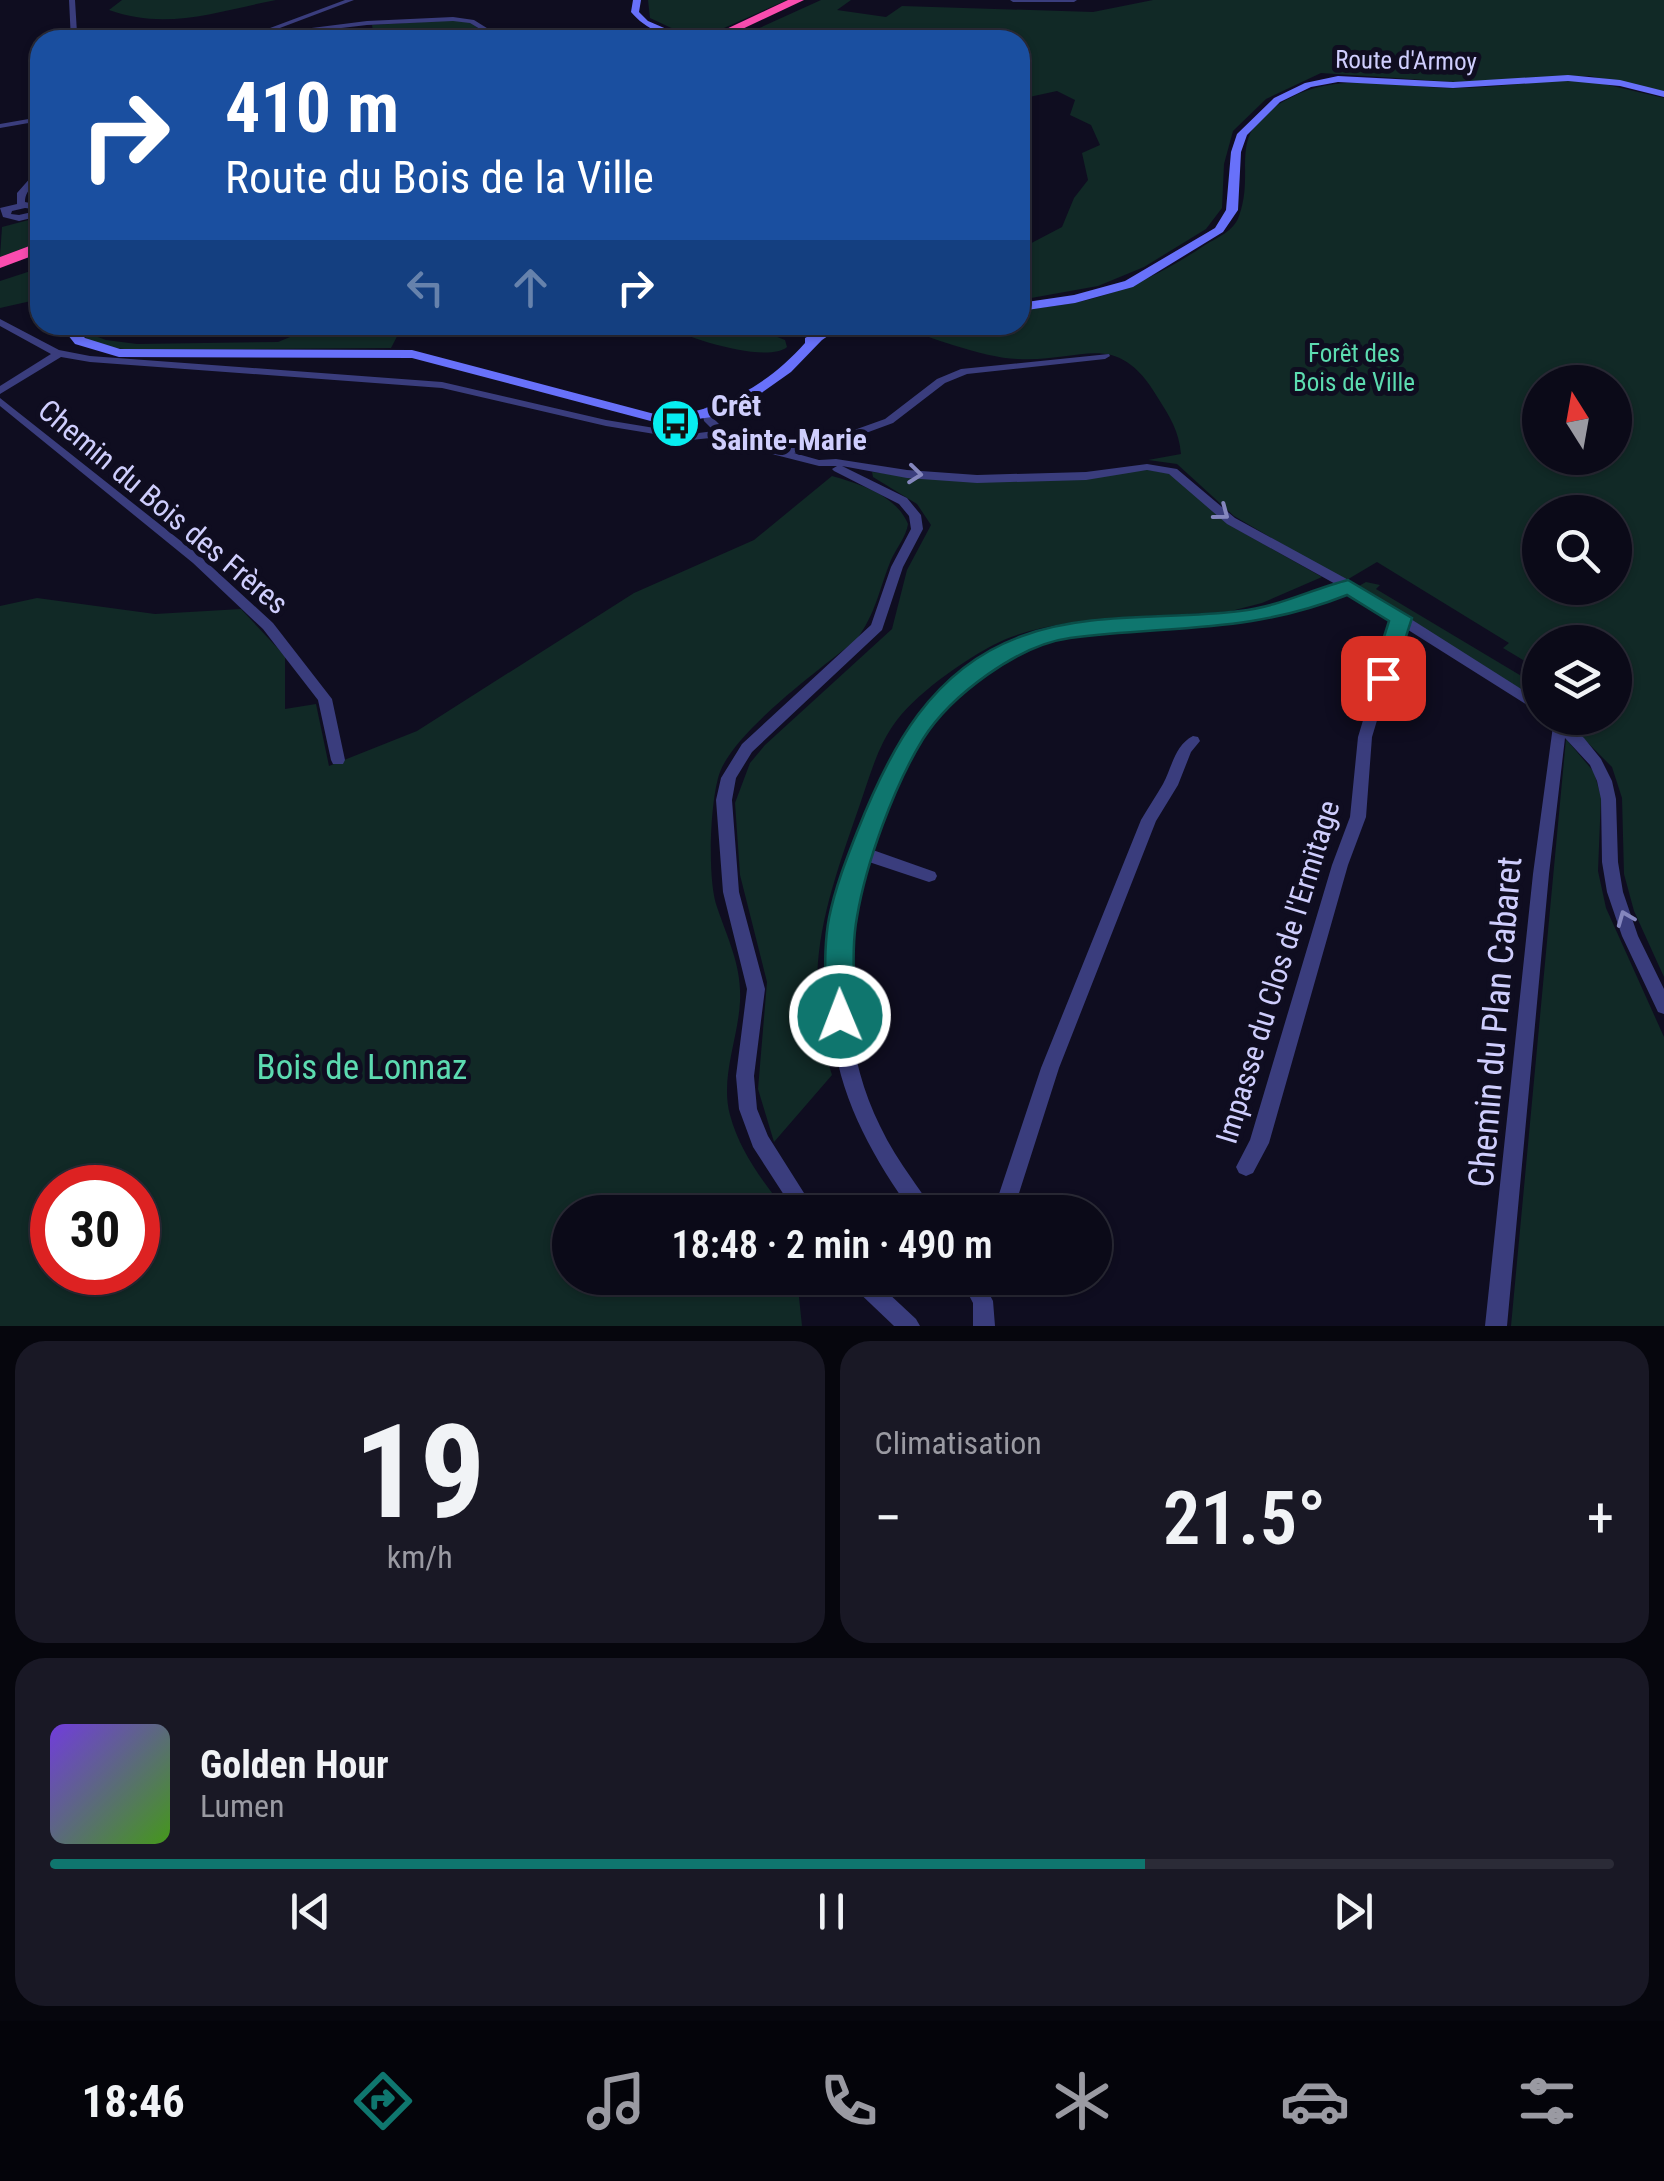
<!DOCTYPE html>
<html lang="fr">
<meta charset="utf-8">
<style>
body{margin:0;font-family:"Roboto Condensed",sans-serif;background:#191825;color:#f1f3f6;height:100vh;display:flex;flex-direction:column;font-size:38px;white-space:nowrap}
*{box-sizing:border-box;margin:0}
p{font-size:32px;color:#9a9aa2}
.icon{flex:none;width:55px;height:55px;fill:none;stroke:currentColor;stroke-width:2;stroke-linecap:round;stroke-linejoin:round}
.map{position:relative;height:1326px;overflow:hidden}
.sheet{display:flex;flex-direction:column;gap:15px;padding:15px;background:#06060d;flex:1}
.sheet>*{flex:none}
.guide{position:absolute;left:30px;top:30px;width:1000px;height:305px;border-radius:30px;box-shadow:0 2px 8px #0004,0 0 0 2px #2b2b37;background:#1a4fa0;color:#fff;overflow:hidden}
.needle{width:65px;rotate:349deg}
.buttons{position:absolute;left:1522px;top:365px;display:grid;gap:20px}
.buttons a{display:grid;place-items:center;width:110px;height:110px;border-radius:50%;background:#0b0a18;box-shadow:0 2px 8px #0004,0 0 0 2px #2b2b37;font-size:50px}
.speed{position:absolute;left:30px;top:1165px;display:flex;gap:20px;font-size:50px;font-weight:700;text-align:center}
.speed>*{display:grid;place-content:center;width:130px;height:130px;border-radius:50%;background:#0b0a18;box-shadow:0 2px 8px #0004,0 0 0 2px #2b2b37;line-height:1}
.speed .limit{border:15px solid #d22;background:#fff;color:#111}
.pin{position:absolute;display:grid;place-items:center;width:85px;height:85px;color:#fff;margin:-42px;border-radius:20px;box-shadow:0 5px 15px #0006}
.me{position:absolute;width:110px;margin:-55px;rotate:359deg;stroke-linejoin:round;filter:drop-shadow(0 0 8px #0008)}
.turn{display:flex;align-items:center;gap:35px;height:210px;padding:0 30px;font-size:45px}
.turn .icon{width:130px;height:130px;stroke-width:2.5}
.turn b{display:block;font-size:70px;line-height:85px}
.lanes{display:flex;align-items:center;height:95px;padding:0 30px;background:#0003;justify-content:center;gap:50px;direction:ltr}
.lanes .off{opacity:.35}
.big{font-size:75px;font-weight:600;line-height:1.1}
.sheet .widget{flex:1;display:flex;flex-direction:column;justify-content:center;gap:15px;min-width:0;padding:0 35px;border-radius:30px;background:#191825}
.sheet .dial{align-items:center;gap:0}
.dial b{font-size:130px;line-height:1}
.song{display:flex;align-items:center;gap:30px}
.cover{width:120px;height:120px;border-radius:15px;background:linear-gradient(135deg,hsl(260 70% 55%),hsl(100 70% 35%))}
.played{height:10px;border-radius:5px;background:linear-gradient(90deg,#0f766e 70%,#2b2b37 70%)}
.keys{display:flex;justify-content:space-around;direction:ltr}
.heat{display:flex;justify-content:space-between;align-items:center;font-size:55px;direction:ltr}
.sheet .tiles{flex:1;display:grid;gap:15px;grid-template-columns:1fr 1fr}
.widget:last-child{grid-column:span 2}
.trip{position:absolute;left:552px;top:1195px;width:560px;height:100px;border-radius:50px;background:#0b0a18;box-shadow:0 2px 8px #0004,0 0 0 2px #2b2b37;font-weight:600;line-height:100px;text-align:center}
.menu{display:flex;height:160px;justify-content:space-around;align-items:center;background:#04040a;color:#9a9aa2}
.menu .icon{width:70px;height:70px}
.menu .on{color:#0f766e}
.menu b{font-size:45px;color:#f1f3f6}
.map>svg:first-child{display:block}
.green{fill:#112926;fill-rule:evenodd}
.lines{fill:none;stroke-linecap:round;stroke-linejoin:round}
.street{fill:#3a3d7d;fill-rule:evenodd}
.secondary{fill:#6871fa;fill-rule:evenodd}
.highway{fill:#fa4caf;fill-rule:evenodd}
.oneway{stroke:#8486bd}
.route{fill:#0f766e;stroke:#0a4d48;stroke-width:2.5}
.labels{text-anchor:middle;stroke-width:10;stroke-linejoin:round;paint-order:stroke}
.far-street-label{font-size:25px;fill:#cfcefd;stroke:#0f0d20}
.far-park-label{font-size:25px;fill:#5cdbb0;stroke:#0f0d20}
.poi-label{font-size:30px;font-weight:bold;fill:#cfcefd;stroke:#0f0d20;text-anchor:start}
.street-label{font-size:30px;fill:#cfcefd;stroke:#0f0d20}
.near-street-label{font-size:35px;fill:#cfcefd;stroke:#0f0d20}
.near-park-label{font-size:35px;fill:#5cdbb0;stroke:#0f0d20}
</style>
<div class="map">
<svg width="1664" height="1326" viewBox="0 0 1664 1326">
<rect width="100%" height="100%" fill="#0f0d20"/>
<g class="green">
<path d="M 122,0 L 276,0 C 218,11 167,31 109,10 Z"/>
<path d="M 648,0 L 787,0 L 697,40 L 650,18 Z"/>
<path d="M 821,0 L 851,0 L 837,10 L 886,17 L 902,6 L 1093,12 L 1153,0 L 1664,0 L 1664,91 L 1589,76 L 1455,82 L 1321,73 L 1266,99 L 1233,131 L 1224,164 L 1222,208 L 1206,229 L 1144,267 L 1098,286 L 1020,300 L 1020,249 L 1062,227 L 1074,198 L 1088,180 L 1082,153 L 1100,145 L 1091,125 L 1070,115 L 1075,100 L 1057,91 L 1020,99 L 1020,40 L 733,40 Z"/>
<path d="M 454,20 L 469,22 L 490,36 L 488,40 L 316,40 L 373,31 L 372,25 Z"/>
<path d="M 1562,79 L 1587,80 L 1664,98 L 1664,977 L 1634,911 L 1624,874 L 1622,798 L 1612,767 L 1563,718 L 1615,718 L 1615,642 L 1540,642 L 1540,670 L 1503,648 L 1509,643 L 1377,562 L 1345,581 L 1234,516 L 1177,464 L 1148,460 L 1181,454 C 1179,431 1170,417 1158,398 C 1116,327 1083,363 1017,359 C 983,358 926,335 891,325 L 1020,325 L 1020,309 C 1093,306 1145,285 1205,245 C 1218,237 1234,231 1239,216 C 1257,167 1222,132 1290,98 C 1344,69 1404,90 1463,88 C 1496,87 1529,83 1562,79 ZM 1540,382 L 1615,382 L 1615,458 L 1540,458 ZM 1540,512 L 1615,512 L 1615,588 L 1540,588 Z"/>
<path d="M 40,217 L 40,242 L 0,257 L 2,227 Z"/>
<path d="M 40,268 L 40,299 L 0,308 L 0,281 Z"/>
<path d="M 75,325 L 88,325 L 95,336 L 106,340 L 137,344 L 278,342 L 319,325 L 403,325 L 391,348 L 143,350 C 119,349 88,349 75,325 Z"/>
<path d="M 664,325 L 747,325 L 785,340 L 787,347 C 767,364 686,338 664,325 Z"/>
<path d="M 1148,470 L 1174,474 L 1226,523 L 1322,577 L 1262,603 L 1231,611 C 1161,618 1071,613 1006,639 C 973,653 919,691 897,720 C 877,746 869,779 858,810 C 825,905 800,974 832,1075 L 774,1142 L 758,1089 L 767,982 L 740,875 L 735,803 L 750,763 L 765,745 L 892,629 L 907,570 L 931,525 L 917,504 L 873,477 L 872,472 L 970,482 Z"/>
<path d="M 832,476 C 860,484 896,495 908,524 C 906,537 897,547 891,560 C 879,589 876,614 856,640 C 820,669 736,730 720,772 C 710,799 707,880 717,907 C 728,940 742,966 740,1002 C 738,1039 720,1078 730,1115 C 740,1152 763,1182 787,1212 L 570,1212 L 570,1278 L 797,1278 L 802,1326 L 0,1326 L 0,606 L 37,598 L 155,614 L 241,609 L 285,656 L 285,709 L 316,704 L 329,766 L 417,731 L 634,593 L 754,540 ZM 52,1188 L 138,1188 L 138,1272 L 52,1272 Z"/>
<path d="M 1366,582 L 1380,585 L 1376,589 L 1533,683 L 1539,694 L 1536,699 L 1357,587 Z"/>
<path d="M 1566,739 L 1594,772 L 1601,797 L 1598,871 L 1606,908 L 1664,1037 L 1664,1326 L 1511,1326 Z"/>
</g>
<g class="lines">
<g class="street">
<path d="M 69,0 L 75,0 L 77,33 L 118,40 L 77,37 L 77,40 L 71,40 Z"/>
<path d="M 345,0 L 354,0 L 264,34 L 367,21 L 453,17 L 474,20 L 506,40 L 498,40 L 470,23 L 453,21 L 367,25 L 238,40 Z"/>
<path d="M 1010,0 L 1077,0 L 1074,2 L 1013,2 Z"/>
<path d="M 681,34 L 683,37 L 661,40 L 662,39 Z"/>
<path d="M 40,117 L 40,121 L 0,128 L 0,124 Z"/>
<path d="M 40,167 C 40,182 25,188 25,202 L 40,205 L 40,216 L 19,221 L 3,217 L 0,208 L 17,204 L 17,193 ZM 25,208 L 34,209 L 32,212 L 19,215 L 11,214 L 12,211 Z"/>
<path d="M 0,319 L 59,350 L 90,356 L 442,382 L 606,420 L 691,434 L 714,431 L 704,421 L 702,410 L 707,407 L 711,408 L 715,420 L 733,438 L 779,449 L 829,439 L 885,419 L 937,379 L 961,369 L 1109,354 L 1110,356 L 1105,359 L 967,374 L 945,383 L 893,423 L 836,444 L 794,453 L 819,460 L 836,459 L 907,470 L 977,475 L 1086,472 L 1147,464 L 1177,469 L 1235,518 L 1354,583 L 1540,701 L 1540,713 L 1405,628 L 1372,737 L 1366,817 L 1348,865 L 1269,1143 L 1253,1173 L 1246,1176 L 1239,1173 L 1236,1167 L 1250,1140 L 1332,865 L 1350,817 L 1358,737 L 1393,621 L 1348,592 C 1287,620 1220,627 1153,630 C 1122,632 1091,631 1061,637 C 1042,640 1028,647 1011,656 C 1002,661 992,665 984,671 C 926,714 892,783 870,849 L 935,872 L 937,876 L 935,880 L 929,882 L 866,861 C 838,943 841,1048 880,1126 C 889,1145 900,1162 912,1179 C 919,1190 928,1200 933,1212 L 912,1212 C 876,1162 842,1103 834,1041 C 815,902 883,689 1026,637 C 1067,622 1111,624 1154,622 C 1217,619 1281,612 1339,586 L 1227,524 L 1169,474 L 1147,470 L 1086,480 L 977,483 L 907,478 L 842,466 L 907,498 L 921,515 L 923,529 L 903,567 L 882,630 L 752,752 L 736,778 L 732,800 L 739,892 L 765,989 L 754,1076 L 757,1109 L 768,1136 L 816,1212 L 795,1212 L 753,1147 L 739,1109 L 736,1076 L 747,989 L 723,892 L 716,800 L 721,778 L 742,744 L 871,625 L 891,567 L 911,529 L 909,516 L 899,504 L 834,471 L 832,469 L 837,466 L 819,466 L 725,442 L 720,437 L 691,440 L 606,426 L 442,388 L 90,362 L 61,357 L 0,394 L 0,386 L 51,354 L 0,326 Z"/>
<path d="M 0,398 L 201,557 L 273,623 L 332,699 L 345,760 L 343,764 L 333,764 L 331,760 L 318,700 L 263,629 L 193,563 L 0,406 Z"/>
<path d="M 1546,718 L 1561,718 L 1584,738 L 1601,759 L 1612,781 L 1616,799 L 1618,862 L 1623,892 L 1638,936 L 1664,989 L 1664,1014 L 1658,1012 L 1622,936 L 1607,892 L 1602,862 L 1601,799 L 1597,781 L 1590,765 L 1565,738 L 1549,874 L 1507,1326 L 1485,1326 L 1533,874 L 1553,726 Z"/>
<path d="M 1193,736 L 1198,737 L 1200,741 L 1191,752 L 1178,785 L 1156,821 L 1059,1068 L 1013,1212 L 993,1212 L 1041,1068 L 1141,820 C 1148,808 1156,796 1163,784 C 1172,767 1175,745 1193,736 Z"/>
<path d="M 848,1278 L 872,1278 L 916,1319 L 920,1326 L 894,1326 L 851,1285 Z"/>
<path d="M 960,1278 L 981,1278 L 993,1301 L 995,1326 L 973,1326 L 973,1303 Z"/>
</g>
<g class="secondary">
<path d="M 633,0 L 641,0 L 639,12 L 648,21 L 692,40 C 670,40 645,29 631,12 Z"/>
<path d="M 1568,75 L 1620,80 L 1664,91 L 1664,97 L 1620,86 L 1568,81 L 1453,88 L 1338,82 L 1311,87 L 1280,102 L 1247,135 L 1241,152 L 1238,210 L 1223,232 L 1133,287 L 1075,303 L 1020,311 L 1020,303 L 1074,295 L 1125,281 L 1215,228 L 1226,210 L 1231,152 L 1237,134 L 1274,98 L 1305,83 L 1338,76 L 1453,82 Z"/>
<path d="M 60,325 L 73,325 L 85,338 L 120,349 L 412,350 L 662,416 C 719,412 767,386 805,343 L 805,338 L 829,325 L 844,325 L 822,340 L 791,372 L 753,399 L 712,417 L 662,424 L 412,358 L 119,357 L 75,344 Z"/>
</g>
<g class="highway">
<path d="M 788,0 L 804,0 L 719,40 L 703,40 Z"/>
<path d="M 40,242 L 40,253 L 0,268 L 0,257 Z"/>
</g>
</g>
<defs><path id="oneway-chevron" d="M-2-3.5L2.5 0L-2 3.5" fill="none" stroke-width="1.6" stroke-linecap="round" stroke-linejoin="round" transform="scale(2.5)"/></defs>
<g class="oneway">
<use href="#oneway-chevron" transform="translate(915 474) rotate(6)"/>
<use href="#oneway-chevron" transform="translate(1222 513) rotate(37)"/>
<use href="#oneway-chevron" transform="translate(1625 918) rotate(-112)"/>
</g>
<path class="route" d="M 1348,580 L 1412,618 L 1391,683 L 1375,683 L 1371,678 L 1389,621 L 1347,595 C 1249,634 1170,625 1070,638 C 1018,645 951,695 923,739 C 894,786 866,863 857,917 C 851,949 855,984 854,1016 L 850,1025 L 840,1029 L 829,1025 L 825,1016 C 826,984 823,949 829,918 C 835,888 846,860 857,832 C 890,748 932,668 1022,636 C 1090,611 1169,620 1240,611 C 1278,607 1312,589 1348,580 Z"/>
<defs>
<symbol id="bus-disc" viewBox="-11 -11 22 22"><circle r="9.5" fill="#07eef0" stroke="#0f0d20"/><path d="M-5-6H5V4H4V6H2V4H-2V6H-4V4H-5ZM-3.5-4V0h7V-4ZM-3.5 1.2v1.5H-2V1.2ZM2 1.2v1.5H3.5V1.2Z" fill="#111"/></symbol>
</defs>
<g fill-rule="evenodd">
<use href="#bus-disc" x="648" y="396" width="55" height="55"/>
</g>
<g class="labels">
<g class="far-street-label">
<text transform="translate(1406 60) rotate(1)" y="9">Route d'Armoy</text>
</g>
<g class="far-park-label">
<text x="1354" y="362">Forêt des<tspan x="1354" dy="29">Bois de Ville</tspan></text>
</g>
<g class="poi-label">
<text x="711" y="416">Crêt<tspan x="711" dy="34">Sainte-Marie</tspan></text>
</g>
<g class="street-label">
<text transform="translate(163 507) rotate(40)" y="10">Chemin du Bois des Frères</text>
<text transform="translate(1278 972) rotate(-73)" y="10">Impasse du Clos de l'Ermitage</text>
</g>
<g class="near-street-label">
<text transform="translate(1495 1022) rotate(-85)" y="12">Chemin du Plan Cabaret</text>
</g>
<g class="near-park-label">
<text x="362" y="1079">Bois de Lonnaz</text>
</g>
</g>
</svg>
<div class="buttons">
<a><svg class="needle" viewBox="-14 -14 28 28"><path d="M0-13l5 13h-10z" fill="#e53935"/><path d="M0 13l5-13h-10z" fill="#9a9aa2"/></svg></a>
<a><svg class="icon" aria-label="search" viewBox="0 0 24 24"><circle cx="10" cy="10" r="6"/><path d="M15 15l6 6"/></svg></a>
<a><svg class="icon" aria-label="layers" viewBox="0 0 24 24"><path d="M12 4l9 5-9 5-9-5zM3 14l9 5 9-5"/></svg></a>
</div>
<div class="speed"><div class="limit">30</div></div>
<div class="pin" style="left:1383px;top:678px;background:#d93025"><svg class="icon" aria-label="arrive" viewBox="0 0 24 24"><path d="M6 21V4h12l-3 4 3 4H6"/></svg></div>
<svg class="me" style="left:840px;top:1016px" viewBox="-20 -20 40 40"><circle r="17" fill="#0f766e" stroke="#fff" stroke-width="3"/><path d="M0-11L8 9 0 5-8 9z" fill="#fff"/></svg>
<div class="trip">18:48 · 2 min · 490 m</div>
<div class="guide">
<div class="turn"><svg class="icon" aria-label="right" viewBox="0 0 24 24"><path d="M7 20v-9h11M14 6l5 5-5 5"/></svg><div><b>410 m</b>Route du Bois de la Ville</div></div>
<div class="lanes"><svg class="icon off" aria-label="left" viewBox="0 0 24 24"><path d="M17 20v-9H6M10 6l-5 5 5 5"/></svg><svg class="icon off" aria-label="ahead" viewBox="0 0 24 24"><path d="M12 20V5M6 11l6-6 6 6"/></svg><svg class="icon" aria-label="right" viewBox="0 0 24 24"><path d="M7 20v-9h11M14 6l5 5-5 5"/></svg></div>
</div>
</div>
<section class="sheet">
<div class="tiles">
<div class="widget dial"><b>19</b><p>km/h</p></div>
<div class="widget"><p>Climatisation</p>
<div class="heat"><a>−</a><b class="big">21.5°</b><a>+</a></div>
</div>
<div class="widget">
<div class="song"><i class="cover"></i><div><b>Golden Hour</b><p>Lumen</p></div></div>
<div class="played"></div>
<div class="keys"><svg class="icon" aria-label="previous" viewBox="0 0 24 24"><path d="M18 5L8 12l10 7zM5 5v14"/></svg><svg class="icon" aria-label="pause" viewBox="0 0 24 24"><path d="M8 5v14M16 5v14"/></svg><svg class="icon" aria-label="next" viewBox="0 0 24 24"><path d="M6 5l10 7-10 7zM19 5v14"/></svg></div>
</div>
</div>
</section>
<nav class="menu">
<b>18:46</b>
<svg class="icon on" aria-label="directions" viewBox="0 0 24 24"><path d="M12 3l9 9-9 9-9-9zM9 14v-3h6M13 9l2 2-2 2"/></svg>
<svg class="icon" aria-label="music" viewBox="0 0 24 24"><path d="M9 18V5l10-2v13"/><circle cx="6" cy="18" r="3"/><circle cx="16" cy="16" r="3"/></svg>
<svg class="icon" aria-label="phone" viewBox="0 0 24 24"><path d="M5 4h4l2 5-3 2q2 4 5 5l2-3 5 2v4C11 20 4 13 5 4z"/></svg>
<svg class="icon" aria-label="climate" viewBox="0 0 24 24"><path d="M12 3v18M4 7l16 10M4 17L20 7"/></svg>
<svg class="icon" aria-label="car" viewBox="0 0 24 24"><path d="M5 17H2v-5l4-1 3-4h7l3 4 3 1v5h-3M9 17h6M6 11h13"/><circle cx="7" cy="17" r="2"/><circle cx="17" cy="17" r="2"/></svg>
<svg class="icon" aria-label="filters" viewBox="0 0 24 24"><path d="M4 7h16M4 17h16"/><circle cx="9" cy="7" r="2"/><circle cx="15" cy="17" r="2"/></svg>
</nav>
